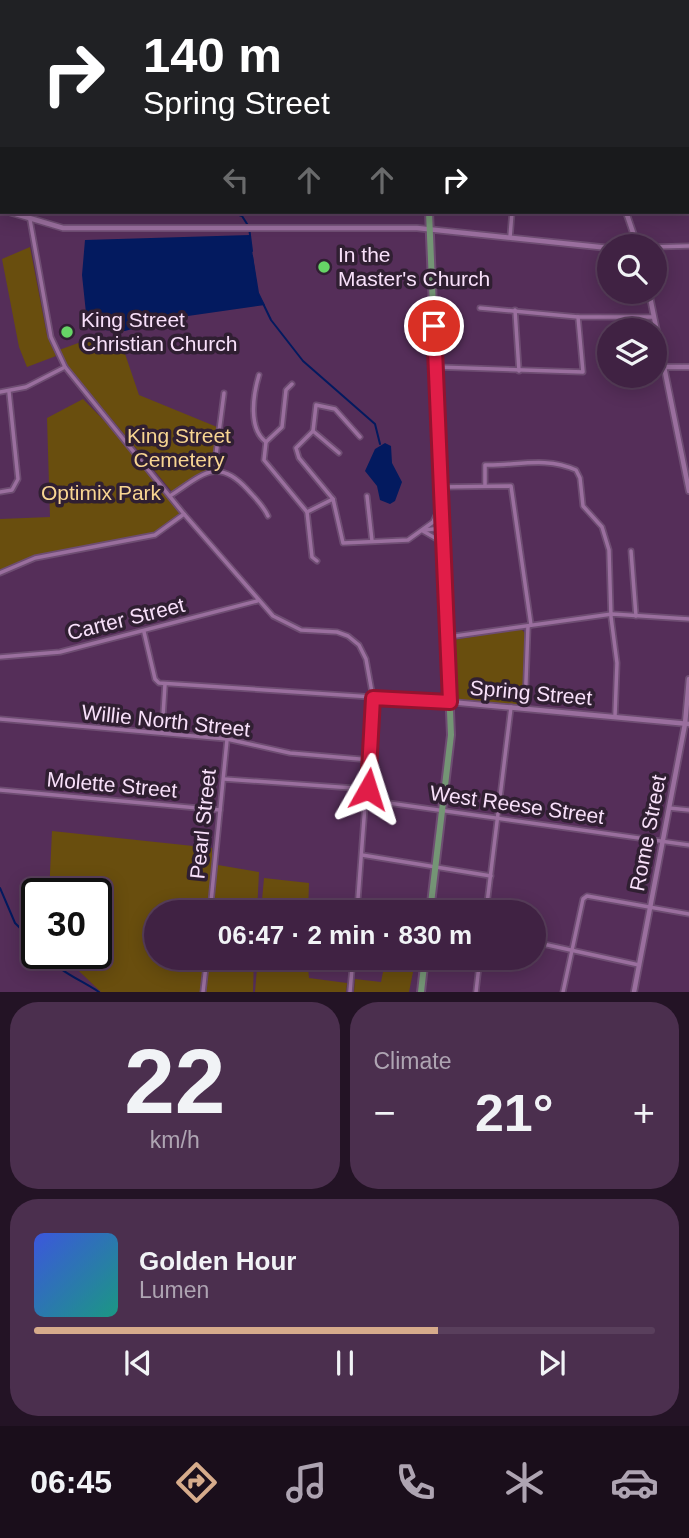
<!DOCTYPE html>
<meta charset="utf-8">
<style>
body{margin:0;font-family:Arial,sans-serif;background:#4b2f4e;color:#f1f3f6;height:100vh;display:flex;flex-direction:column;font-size:26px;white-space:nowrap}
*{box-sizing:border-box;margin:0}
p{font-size:23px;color:#aea4b2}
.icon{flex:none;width:38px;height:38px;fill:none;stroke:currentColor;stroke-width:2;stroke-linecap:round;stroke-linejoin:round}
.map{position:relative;height:992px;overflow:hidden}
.panel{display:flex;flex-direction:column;gap:10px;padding:10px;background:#231325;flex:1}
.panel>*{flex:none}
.top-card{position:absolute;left:0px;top:0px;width:690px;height:214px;box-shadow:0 4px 18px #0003,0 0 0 2px #593f5c;background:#202124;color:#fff;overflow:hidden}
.tools{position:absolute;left:597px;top:234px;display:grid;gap:14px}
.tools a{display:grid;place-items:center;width:70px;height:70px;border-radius:50%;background:#402243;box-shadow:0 4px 18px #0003,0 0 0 2px #593f5c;font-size:35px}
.speed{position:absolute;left:21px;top:878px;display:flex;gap:14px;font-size:35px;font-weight:700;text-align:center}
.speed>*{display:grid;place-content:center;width:91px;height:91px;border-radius:50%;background:#402243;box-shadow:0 4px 18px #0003,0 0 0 2px #593f5c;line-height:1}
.speed .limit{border:4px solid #111;border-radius:10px;background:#fff;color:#111}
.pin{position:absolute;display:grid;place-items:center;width:60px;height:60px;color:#fff;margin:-30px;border:4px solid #fff;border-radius:50%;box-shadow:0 2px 7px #0007}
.me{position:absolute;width:77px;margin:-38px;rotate:6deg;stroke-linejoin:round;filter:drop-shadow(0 0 5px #0008)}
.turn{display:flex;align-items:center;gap:24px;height:147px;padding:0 28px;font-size:32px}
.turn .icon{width:91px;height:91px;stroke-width:2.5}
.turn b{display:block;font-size:49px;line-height:60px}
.lanes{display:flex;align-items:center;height:66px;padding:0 28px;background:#0003;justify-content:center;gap:35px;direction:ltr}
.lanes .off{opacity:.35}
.big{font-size:52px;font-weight:600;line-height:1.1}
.panel .card{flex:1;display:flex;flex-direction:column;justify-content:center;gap:10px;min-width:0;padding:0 24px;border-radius:28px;background:#4b2f4e}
.panel .dial{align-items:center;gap:0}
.dial b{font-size:91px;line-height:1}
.song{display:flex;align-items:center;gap:21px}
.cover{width:84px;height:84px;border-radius:10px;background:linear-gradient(135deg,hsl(230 70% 55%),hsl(170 70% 35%))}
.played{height:7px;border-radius:4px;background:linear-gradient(90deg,#d6ab8b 65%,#593f5c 65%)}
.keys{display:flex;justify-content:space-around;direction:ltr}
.heat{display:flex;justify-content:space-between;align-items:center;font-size:38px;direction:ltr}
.panel .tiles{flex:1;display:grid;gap:10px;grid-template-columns:1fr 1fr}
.card:last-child{grid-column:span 2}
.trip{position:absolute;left:144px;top:900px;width:402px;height:70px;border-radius:35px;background:#402243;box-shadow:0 4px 18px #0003,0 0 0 2px #593f5c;font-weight:600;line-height:70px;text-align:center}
.menu{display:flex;height:112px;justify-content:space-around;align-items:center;background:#1a0e1b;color:#aea4b2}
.menu .icon{width:49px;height:49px}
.menu .current{color:#d6ab8b}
.menu b{font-size:32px;color:#f1f3f6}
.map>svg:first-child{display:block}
.green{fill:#694e0e}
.water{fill:#031a5f}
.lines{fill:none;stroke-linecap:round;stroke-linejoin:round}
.stream{stroke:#031a5f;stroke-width:2}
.minor-casing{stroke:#6e4d72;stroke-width:7}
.tertiary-casing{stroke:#6e4d72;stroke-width:8}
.primary-casing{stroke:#6e4d72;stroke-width:10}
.minor{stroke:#9a6f9e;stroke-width:3.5}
.tertiary{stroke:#9a6f9e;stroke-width:4.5}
.primary{stroke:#749575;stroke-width:6}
.route-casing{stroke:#92132f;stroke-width:18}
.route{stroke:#e11d48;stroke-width:12}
.poi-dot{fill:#66d466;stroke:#301f32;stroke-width:2.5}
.labels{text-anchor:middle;stroke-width:7;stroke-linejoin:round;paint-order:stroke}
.poi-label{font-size:21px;fill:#f8e0fa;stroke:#301f32;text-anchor:start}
.park-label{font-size:21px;fill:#f8d592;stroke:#301f32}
.street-label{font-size:21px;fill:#f8e0fa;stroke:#301f32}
</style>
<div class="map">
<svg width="689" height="992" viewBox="0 0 689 992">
<rect width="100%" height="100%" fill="#552e59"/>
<g class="green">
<path d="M 30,247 L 47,335 L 56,356 L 27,367 L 19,347 L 2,259 Z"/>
<path d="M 92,338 L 121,342 L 139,395 L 217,427 L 212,468 L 173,493 L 65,363 L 59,350 Z"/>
<path d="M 83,399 L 129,446 L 184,514 L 155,535 L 35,558 L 0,573 L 0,519 L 50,517 L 47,418 Z"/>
<path d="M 521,629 L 525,633 L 522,705 L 457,699 L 453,640 Z"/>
<path d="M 52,831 L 212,848 L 212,864 L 259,872 L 257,912 L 156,912 L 156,957 L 254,957 L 253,992 L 101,992 L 61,954 L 96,954 L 96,894 L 49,894 Z"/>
<path d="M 264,878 L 309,883 L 308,912 L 261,912 Z"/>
<path d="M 258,957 L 307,957 L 309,978 L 347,983 L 346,992 L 255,992 Z"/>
<path d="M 384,967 L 413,972 L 409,992 L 354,992 L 355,979 L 381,982 Z"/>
</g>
<g class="water">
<path d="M 73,0 L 283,0 L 283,2 L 72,2 Z"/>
<path d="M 250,235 L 258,293 L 265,305 L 167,319 L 125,331 L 103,330 L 93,326 L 86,313 L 82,275 L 85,240 Z"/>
<path d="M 385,443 L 391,446 L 392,463 L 402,482 L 395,501 L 390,504 L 380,500 L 377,486 L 365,471 L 375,449 Z"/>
</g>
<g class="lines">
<g class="stream">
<path d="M 0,10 L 1,0"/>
<path d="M 230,212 L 242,216 L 249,227 L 252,251"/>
<path d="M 252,256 L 258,293 L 271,320 L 303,361 L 375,424 L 380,444"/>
<path d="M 476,685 L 491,691"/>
<path d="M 0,888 L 15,923 L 37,945"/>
<path d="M 44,954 C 60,972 79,979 99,992"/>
</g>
<defs>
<g id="minor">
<path d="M 593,2 L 598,0"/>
<path d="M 30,220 L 51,337 L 65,367 L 184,514 L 273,616 L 301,630 L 337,632 L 348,636 L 359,645 L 366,659 L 373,698 L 357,912"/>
<path d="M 510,237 L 512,212"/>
<path d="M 653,247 L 689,246"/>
<path d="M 480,308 L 578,317 L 654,317"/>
<path d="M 515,310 L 519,371"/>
<path d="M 437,367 L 583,372 L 578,317"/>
<path d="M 259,375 C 253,395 248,429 266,442"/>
<path d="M 292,384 L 286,390 L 282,427 L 266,442 L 264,460 L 307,512"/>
<path d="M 0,392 L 26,387 L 65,367"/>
<path d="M 313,431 L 339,453"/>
<path d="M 360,437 L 335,409 L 316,405 L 313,431 L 296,448 L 299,458 L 333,499 L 343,543 L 408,540 L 433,522 L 440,507"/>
<path d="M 214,470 L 224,393"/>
<path d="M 485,485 L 485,465 C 516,466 545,456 576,470 L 580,478 L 583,506 L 602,527 L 609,550 L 611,617 L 617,663 L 615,716"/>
<path d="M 441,487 L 511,486 L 531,625"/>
<path d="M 0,492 L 12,490 L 18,479 L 9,392"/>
<path d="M 170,496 C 201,476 217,456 247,489 C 255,498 263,505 268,516"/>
<path d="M 367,496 L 372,541"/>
<path d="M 425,530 L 442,528"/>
<path d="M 423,531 L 442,542"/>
<path d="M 631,551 L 636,616"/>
<path d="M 317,561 L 312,557 L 307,512 L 333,499"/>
<path d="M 0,573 L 35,558 L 155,535 L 184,514"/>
<path d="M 144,632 L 155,679 L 159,683 L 449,702"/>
<path d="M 448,637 L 612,614 L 689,619"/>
<path d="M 0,657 L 60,652 L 257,601"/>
<path d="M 525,709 L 528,626"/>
<path d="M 0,719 L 227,739 L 290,753 L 371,760"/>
<path d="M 162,732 L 165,684"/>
<path d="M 224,779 L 367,789"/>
<path d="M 0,790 L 220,810"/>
<path d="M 367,800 L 689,845"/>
<path d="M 669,808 L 689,810"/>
<path d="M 362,855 L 491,876"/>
<path d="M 210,912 L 227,740"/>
<path d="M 486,912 L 511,707"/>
<path d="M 534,942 L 639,965"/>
<path d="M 203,992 L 207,957"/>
<path d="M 350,992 L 353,957"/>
<path d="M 476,992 L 480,957"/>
<path d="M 563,992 L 583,899 L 587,896 L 689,914"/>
</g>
<g id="tertiary">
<path d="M 0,208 L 2,209"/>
<path d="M 9,212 L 63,228 L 417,228 L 609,248"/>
<path d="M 626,212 L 638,247"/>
<path d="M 649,292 L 689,491"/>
<path d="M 666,367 L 689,367"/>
<path d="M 450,702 L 689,724"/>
<path d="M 634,992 L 685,724 L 689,679"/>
</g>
<g id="primary">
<path d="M 430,2 L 430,0"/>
<path d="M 429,212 L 451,735 L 430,912"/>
<path d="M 421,992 L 425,957"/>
</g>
</defs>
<use href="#minor" class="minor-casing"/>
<use href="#tertiary" class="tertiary-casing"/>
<use href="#primary" class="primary-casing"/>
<use href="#minor" class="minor"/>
<use href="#tertiary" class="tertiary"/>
<use href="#primary" class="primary"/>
</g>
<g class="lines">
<defs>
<path id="route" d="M 368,789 L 373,698 L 450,702 L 434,326"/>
</defs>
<use href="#route" class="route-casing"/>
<use href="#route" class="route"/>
</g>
<g class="poi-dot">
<circle cx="324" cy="267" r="7"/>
<circle cx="67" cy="332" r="7"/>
</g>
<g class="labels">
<g class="poi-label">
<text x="338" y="262">In the<tspan x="338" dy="24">Master's Church</tspan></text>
<text x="81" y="327">King Street<tspan x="81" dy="24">Christian Church</tspan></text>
</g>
<g class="park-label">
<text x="179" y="443">King Street<tspan x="179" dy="24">Cemetery</tspan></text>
<text x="101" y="500">Optimix Park</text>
</g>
<g class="street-label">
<text transform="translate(126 619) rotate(-14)" y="7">Carter Street</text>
<text transform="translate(531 693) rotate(5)" y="7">Spring Street</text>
<text transform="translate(166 721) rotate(6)" y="7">Willie North Street</text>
<text transform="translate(112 785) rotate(5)" y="7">Molette Street</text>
<text transform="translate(517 805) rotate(8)" y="7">West Reese Street</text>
<text transform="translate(203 824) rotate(-84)" y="7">Pearl Street</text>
<text transform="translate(648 833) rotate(-79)" y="7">Rome Street</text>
</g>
</g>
</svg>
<div class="tools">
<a><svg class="icon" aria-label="search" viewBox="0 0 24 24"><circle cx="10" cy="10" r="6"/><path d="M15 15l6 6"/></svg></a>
<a><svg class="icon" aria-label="layers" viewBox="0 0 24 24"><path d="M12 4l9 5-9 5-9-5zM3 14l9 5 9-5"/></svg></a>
</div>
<div class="speed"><div class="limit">30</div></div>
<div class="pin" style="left:434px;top:326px;background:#d93025"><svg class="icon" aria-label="arrive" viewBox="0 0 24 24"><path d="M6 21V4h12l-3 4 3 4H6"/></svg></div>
<svg class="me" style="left:368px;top:789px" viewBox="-20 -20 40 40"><path d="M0-17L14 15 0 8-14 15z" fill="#e11d48" stroke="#fff" stroke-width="4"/></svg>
<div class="trip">06:47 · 2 min · 830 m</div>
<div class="top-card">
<div class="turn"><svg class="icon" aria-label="right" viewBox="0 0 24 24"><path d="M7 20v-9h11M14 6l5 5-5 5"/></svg><div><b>140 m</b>Spring Street</div></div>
<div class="lanes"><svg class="icon off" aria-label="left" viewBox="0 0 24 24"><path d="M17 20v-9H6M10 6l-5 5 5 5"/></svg><svg class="icon off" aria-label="ahead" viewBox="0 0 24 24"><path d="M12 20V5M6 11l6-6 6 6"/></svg><svg class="icon off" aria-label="ahead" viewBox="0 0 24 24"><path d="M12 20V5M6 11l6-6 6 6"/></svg><svg class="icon" aria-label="right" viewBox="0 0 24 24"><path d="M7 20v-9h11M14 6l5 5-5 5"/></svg></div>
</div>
</div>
<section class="panel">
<div class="tiles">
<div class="card dial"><b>22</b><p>km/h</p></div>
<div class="card"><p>Climate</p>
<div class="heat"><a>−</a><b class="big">21°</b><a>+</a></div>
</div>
<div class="card">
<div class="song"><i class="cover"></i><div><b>Golden Hour</b><p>Lumen</p></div></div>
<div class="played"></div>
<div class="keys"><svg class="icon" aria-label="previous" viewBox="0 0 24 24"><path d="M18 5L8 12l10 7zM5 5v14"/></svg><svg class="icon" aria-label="pause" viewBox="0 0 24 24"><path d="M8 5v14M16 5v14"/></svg><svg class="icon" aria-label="next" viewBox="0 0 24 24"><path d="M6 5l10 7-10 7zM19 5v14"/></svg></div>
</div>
</div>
</section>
<nav class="menu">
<b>06:45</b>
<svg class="icon current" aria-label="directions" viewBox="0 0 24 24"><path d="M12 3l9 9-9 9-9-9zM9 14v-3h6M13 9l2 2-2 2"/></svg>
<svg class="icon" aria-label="music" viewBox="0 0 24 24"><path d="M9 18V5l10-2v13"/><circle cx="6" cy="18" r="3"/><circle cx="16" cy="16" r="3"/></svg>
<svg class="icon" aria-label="phone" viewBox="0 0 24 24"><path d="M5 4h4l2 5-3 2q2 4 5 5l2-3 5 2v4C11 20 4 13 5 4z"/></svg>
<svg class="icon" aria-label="climate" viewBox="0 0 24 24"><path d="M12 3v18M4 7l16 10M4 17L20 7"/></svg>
<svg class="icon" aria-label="car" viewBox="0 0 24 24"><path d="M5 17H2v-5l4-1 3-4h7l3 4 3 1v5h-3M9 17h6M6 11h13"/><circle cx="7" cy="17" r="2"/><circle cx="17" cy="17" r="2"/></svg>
</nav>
